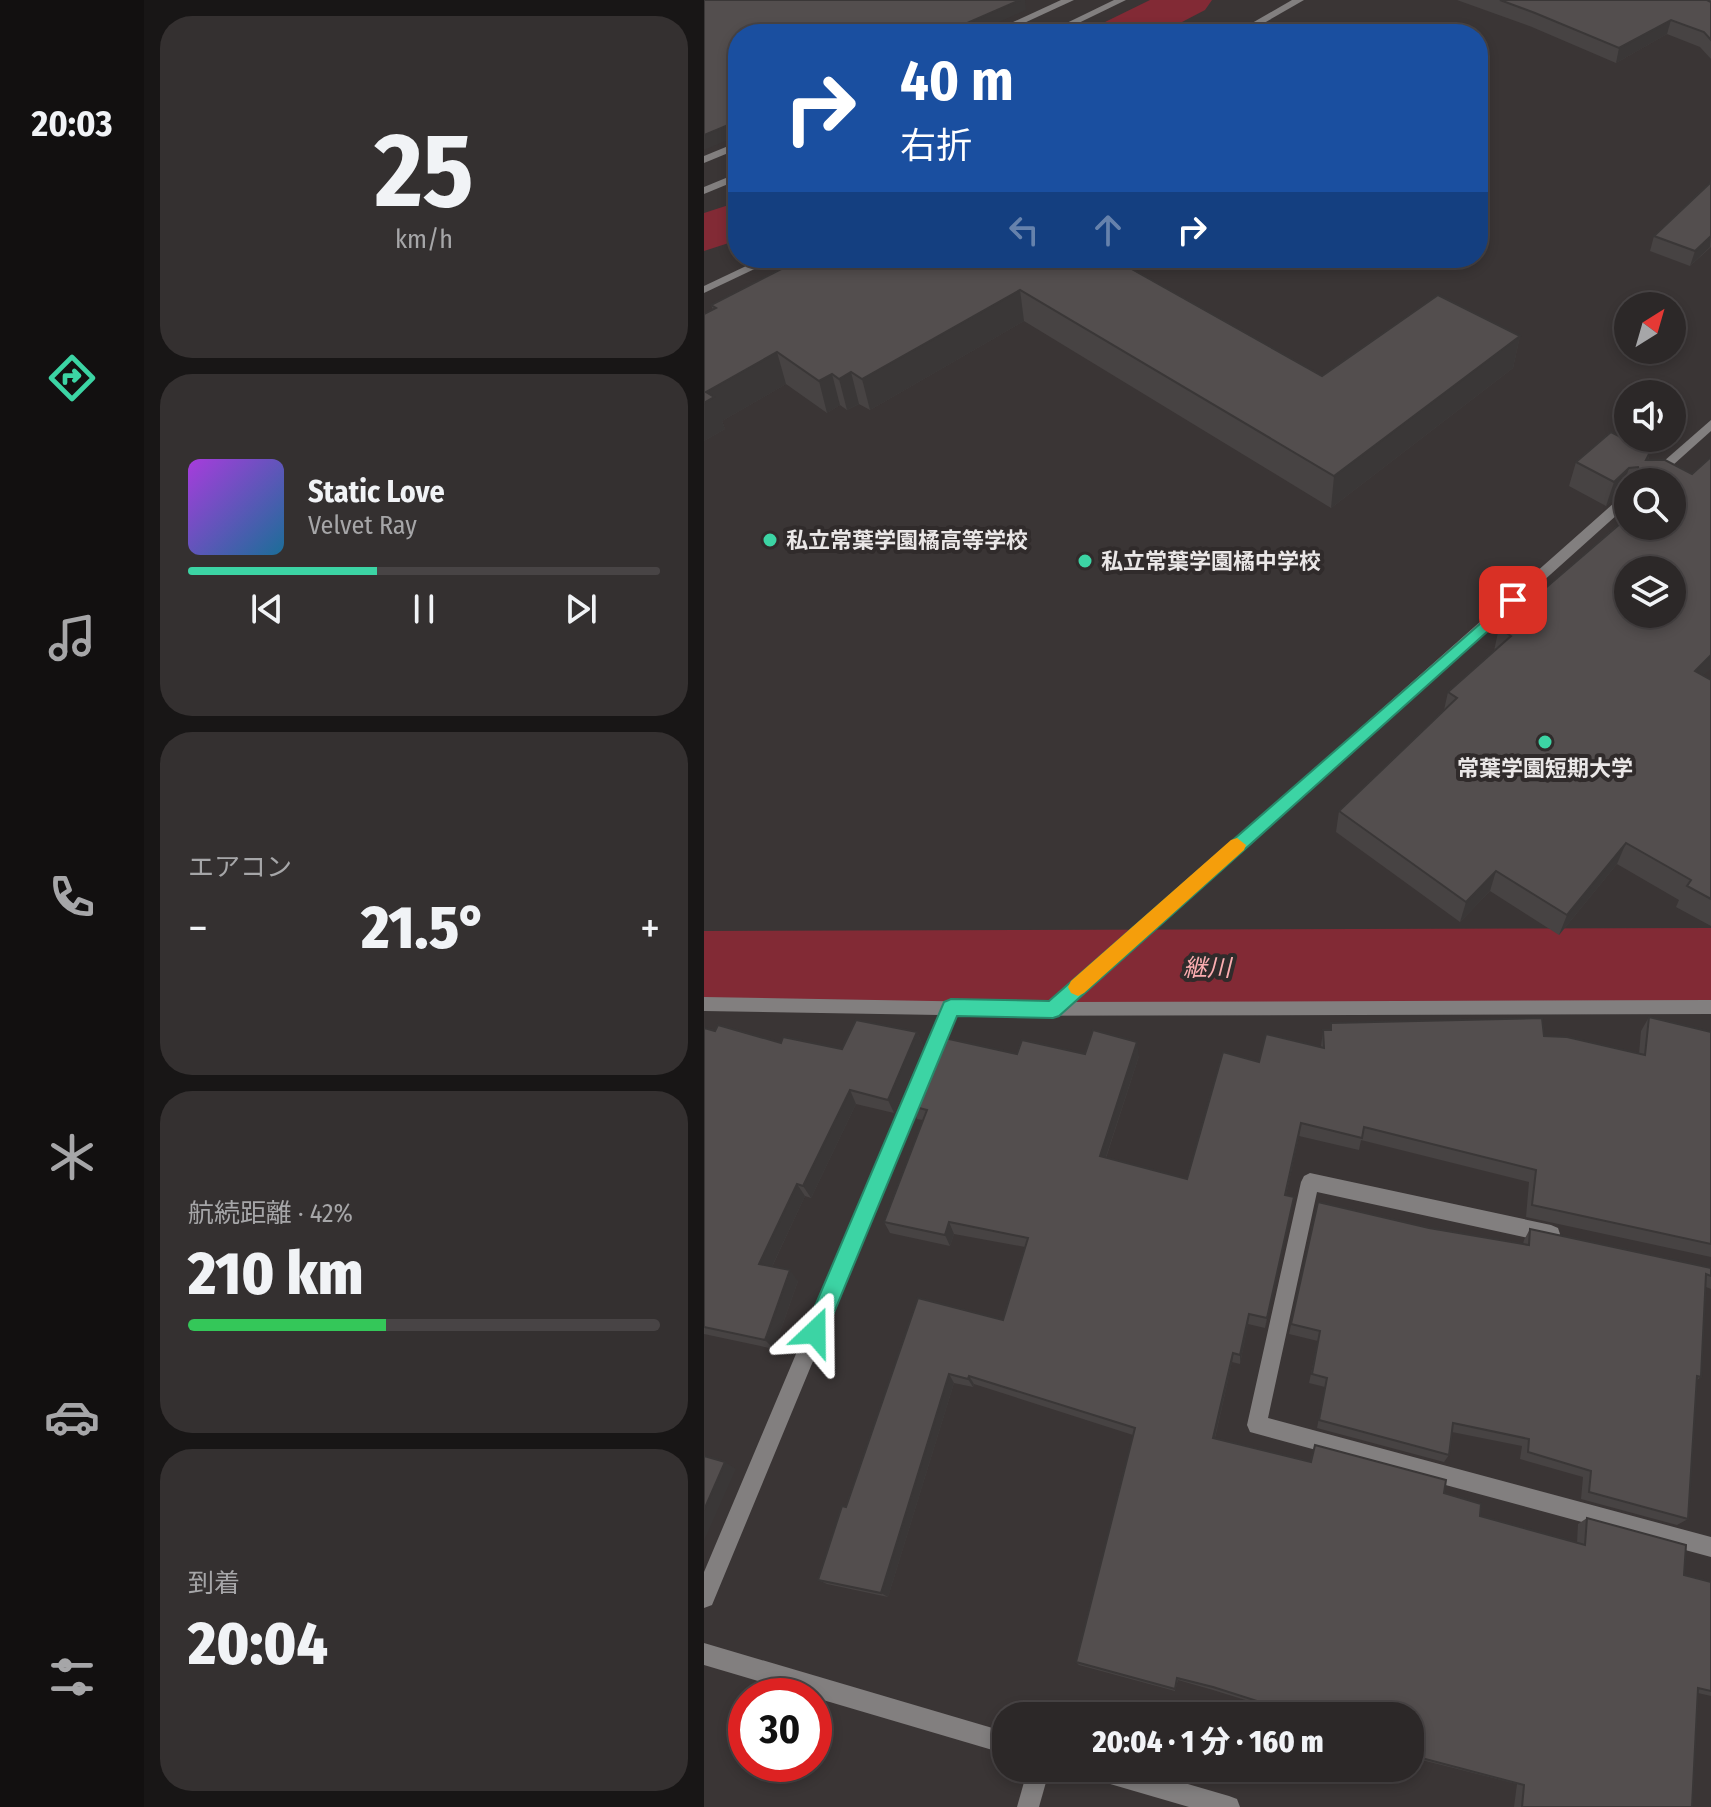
<!DOCTYPE html>
<html lang="ja">
<meta charset="utf-8">
<style>
body{margin:0;font-family:"Fira Sans Condensed","Noto Sans JP",sans-serif;background:#343030;color:#f1f3f6;height:100vh;display:flex;flex-direction:column;font-size:30px;white-space:nowrap}
*{box-sizing:border-box;margin:0}
p{font-size:26px;color:#a6a6a8}
.icon{flex:none;width:44px;height:44px;fill:none;stroke:currentColor;stroke-width:2;stroke-linecap:round;stroke-linejoin:round}
.map{position:relative;flex:1;overflow:hidden}
.side{display:flex;flex-direction:column;gap:16px;padding:16px;background:#181616;width:560px}
.side>*{flex:none}
.banner{position:absolute;left:24px;top:24px;width:760px;height:244px;border-radius:32px;box-shadow:0 4px 12px #0003,0 0 0 2px #484445;background:#1a4fa0;color:#fff;overflow:hidden}
.needle{width:52px;rotate:37deg}
.buttons{position:absolute;left:910px;top:292px;display:grid;gap:16px}
.buttons a{display:grid;place-items:center;width:72px;height:72px;border-radius:50%;background:#2c2828;box-shadow:0 4px 12px #0003,0 0 0 2px #484445;font-size:40px}
.speed{position:absolute;left:24px;top:1678px;display:flex;gap:16px;font-size:40px;font-weight:700;text-align:center}
.speed>*{display:grid;place-content:center;width:104px;height:104px;border-radius:50%;background:#2c2828;box-shadow:0 4px 12px #0003,0 0 0 2px #484445;line-height:1}
.speed .limit{border:12px solid #d22;background:#fff;color:#111}
.pin{position:absolute;display:grid;place-items:center;width:68px;height:68px;color:#fff;margin:-34px;border-radius:16px;box-shadow:0 4px 12px #0006}
.me{position:absolute;width:88px;margin:-44px;rotate:23deg;stroke-linejoin:round;filter:drop-shadow(0 0 6px #0008)}
.turn{display:flex;align-items:center;gap:28px;height:168px;padding:0 40px;font-size:36px}
.turn .icon{width:104px;height:104px;stroke-width:2.5}
.turn b{display:block;font-size:56px;line-height:68px}
.lanes{display:flex;align-items:center;height:76px;padding:0 40px;background:#0003;justify-content:center;gap:40px;direction:ltr}
.lanes .off{opacity:.35}
.big{font-size:60px;font-weight:800;line-height:1.1}
.side .widget{flex:1;display:flex;flex-direction:column;justify-content:center;gap:12px;min-width:0;padding:0 28px;border-radius:32px;background:#343030}
.side .dial{align-items:center;gap:0}
.dial b{font-size:104px;line-height:1}
.song{display:flex;align-items:center;gap:24px}
.cover{width:96px;height:96px;border-radius:12px;background:linear-gradient(135deg,hsl(280 70% 55%),hsl(200 70% 35%))}
.played{height:8px;border-radius:4px;background:linear-gradient(90deg,#3cd4a4 40%,#484445 40%)}
.keys{display:flex;justify-content:space-around;direction:ltr}
.heat{display:flex;justify-content:space-between;align-items:center;font-size:44px;direction:ltr}
.charge{height:12px;border-radius:6px;background:linear-gradient(90deg,#34c759 42%,#484445 0)}
.trip{position:absolute;left:288px;top:1702px;width:432px;height:80px;border-radius:32px;background:#2c2828;box-shadow:0 4px 12px #0003,0 0 0 2px #484445;font-weight:800;line-height:80px;text-align:center}
main{display:flex;flex:1;min-height:0}
.dock{display:flex;flex-direction:column;width:144px;justify-content:space-around;align-items:center;background:#121010;color:#a6a6a8}
.dock .icon{width:56px;height:56px}
.dock .active{color:#3cd4a4}
.dock b{font-size:36px;color:#f1f3f6}
.map>svg:first-child{display:block}
.lines{fill:none;stroke-linecap:round;stroke-linejoin:round}
.river{fill:#822a35;fill-rule:evenodd}
.minor{fill:#827f7f;fill-rule:evenodd}
.wall{fill:#474343}
.shaded-wall{fill:#3a3737}
.building{fill:#534e4e;stroke:#3a3737;stroke-width:2;fill-rule:evenodd}
.route{fill:#3cd4a4;stroke:#278a6b;stroke-width:2}
.slow{fill:#f59e0b}
.poi-dot{fill:#3cd4a4;stroke:#302b2b;stroke-width:3}
.labels{text-anchor:middle;stroke-width:8;stroke-linejoin:round;paint-order:stroke}
.poi-label{font-size:22px;font-weight:bold;fill:#eae7e7;stroke:#302b2b;text-anchor:start}
.water-label{font-size:24px;font-style:italic;fill:#fcaeb1;stroke:#302b2b}
</style>
<main>
<nav class="dock">
<b>20:03</b>
<svg class="icon active" aria-label="directions" viewBox="0 0 24 24"><path d="M12 3l9 9-9 9-9-9zM9 14v-3h6M13 9l2 2-2 2"/></svg>
<svg class="icon" aria-label="music" viewBox="0 0 24 24"><path d="M9 18V5l10-2v13"/><circle cx="6" cy="18" r="3"/><circle cx="16" cy="16" r="3"/></svg>
<svg class="icon" aria-label="phone" viewBox="0 0 24 24"><path d="M5 4h4l2 5-3 2q2 4 5 5l2-3 5 2v4C11 20 4 13 5 4z"/></svg>
<svg class="icon" aria-label="climate" viewBox="0 0 24 24"><path d="M12 3v18M4 7l16 10M4 17L20 7"/></svg>
<svg class="icon" aria-label="car" viewBox="0 0 24 24"><path d="M5 17H2v-5l4-1 3-4h7l3 4 3 1v5h-3M9 17h6M6 11h13"/><circle cx="7" cy="17" r="2"/><circle cx="17" cy="17" r="2"/></svg>
<svg class="icon" aria-label="filters" viewBox="0 0 24 24"><path d="M4 7h16M4 17h16"/><circle cx="9" cy="7" r="2"/><circle cx="15" cy="17" r="2"/></svg>
</nav>
<section class="side">
<div class="widget dial"><b>25</b><p>km/h</p></div>
<div class="widget">
<div class="song"><i class="cover"></i><div><b>Static Love</b><p>Velvet Ray</p></div></div>
<div class="played"></div>
<div class="keys"><svg class="icon" aria-label="previous" viewBox="0 0 24 24"><path d="M18 5L8 12l10 7zM5 5v14"/></svg><svg class="icon" aria-label="pause" viewBox="0 0 24 24"><path d="M8 5v14M16 5v14"/></svg><svg class="icon" aria-label="next" viewBox="0 0 24 24"><path d="M6 5l10 7-10 7zM19 5v14"/></svg></div>
</div>
<div class="widget"><p>エアコン</p>
<div class="heat"><a>−</a><b class="big">21.5°</b><a>+</a></div>
</div>
<div class="widget"><p>航続距離 · 42%</p><b class="big">210 km</b><div class="charge"></div></div>
<div class="widget"><p>到着</p><b class="big">20:04</b></div>
</section>
<div class="map">
<svg width="1007" height="1807" viewBox="0 0 1007 1807">
<rect width="100%" height="100%" fill="#3a3535"/>
<g class="lines">
<g class="river">
<path d="M 446,0 L 508,0 L 501,10 L 455,34 L 392,34 L 399,23 Z"/>
<path d="M 34,202 L 34,240 L 0,251 L 0,213 Z"/>
<path d="M 1007,928 L 1007,1004 L 0,1007 L 0,931 Z"/>
</g>
<g class="minor">
<path d="M 357,0 L 370,0 L 296,34 L 283,34 Z"/>
<path d="M 410,0 L 422,0 L 352,34 L 340,34 Z"/>
<path d="M 588,0 L 600,0 L 541,34 L 529,34 Z"/>
<path d="M 34,142 L 34,149 L 0,163 L 0,156 Z"/>
<path d="M 34,173 L 34,180 L 0,194 L 0,187 Z"/>
<path d="M 59,258 L 74,258 L 0,293 L 0,286 Z"/>
<path d="M 1007,420 L 1007,431 L 950,482 L 936,482 Z"/>
<path d="M 924,494 L 924,505 L 369,1002 L 1007,1000 L 1007,1014 L 252,1016 L 8,1605 L 0,1608 L 0,1572 L 235,1015 L 0,1011 L 0,997 L 346,1003 L 919,495 Z"/>
<path d="M 606,1173 L 847,1225 L 854,1228 L 856,1234 L 854,1240 L 847,1243 L 613,1192 L 564,1418 L 1007,1537 L 1007,1557 L 546,1432 L 543,1425 L 597,1182 L 600,1176 Z"/>
<path d="M 0,1643 L 302,1732 L 302,1754 L 0,1665 Z"/>
<path d="M 324,1768 L 346,1768 L 335,1807 L 313,1807 Z"/>
<path d="M 378,1768 L 429,1768 L 525,1796 L 533,1799 L 536,1807 L 485,1807 L 389,1779 L 381,1776 Z"/>
</g>
</g>
<g class="wall">
<path d="M 753,0 L 1007,0 L 1007,59 L 996,47 L 963,34 L 912,63 L 828,27 Z"/>
<path d="M 1007,182 L 1007,247 L 986,266 L 946,251 L 950,236 Z"/>
<path d="M 408,258 L 618,376 L 816,336 L 809,368 L 627,508 L 320,321 L 166,410 L 155,404 L 143,410 L 136,405 L 123,413 L 82,384 L 18,421 L 21,429 L 0,441 L 0,314 L 9,310 L 7,305 Z"/>
<path d="M 946,452 L 944,460 L 988,474 L 1007,457 L 1007,668 L 999,675 L 1007,680 L 1007,926 L 972,907 L 975,900 L 913,864 L 855,935 L 786,891 L 756,922 L 632,832 L 635,811 L 740,710 L 744,692 L 790,651 L 795,628 L 923,517 L 918,515 L 924,496 L 924,526 L 968,482 L 924,482 L 924,492 L 917,493 L 902,506 L 865,486 L 872,462 Z"/>
<path d="M 945,1017 L 1007,1032 L 1007,1257 L 822,1217 L 825,1182 L 657,1140 L 655,1150 L 595,1136 L 582,1195 L 590,1197 L 588,1208 L 561,1328 L 544,1324 L 536,1364 L 528,1362 L 511,1438 L 606,1462 L 611,1445 L 740,1493 L 776,1516 L 873,1543 L 874,1524 L 883,1518 L 980,1575 L 1007,1582 L 1007,1696 L 994,1693 L 988,1807 L 810,1807 L 813,1784 L 706,1757 L 706,1716 L 593,1716 L 509,1690 L 474,1680 L 471,1691 L 375,1665 L 372,1662 L 429,1435 L 270,1384 L 269,1387 L 250,1383 L 184,1597 L 123,1584 L 114,1580 L 142,1507 L 214,1298 L 299,1320 L 321,1247 L 250,1234 L 246,1246 L 186,1233 L 180,1222 L 219,1120 L 213,1119 L 207,1106 L 313,1054 L 381,1054 L 435,1056 L 402,1158 L 483,1179 L 555,1062 L 617,1047 L 619,1030 L 626,1030 L 627,1023 L 840,1036 L 935,1054 L 937,1031 Z"/>
<path d="M 0,1028 L 77,1043 L 138,1049 L 213,1032 L 219,1046 L 190,1113 L 152,1104 L 107,1198 L 101,1196 L 68,1267 L 94,1281 L 70,1349 L 0,1334 Z"/>
<path d="M 614,1202 L 725,1228 L 819,1244 L 820,1240 L 826,1229 L 1007,1268 L 1007,1289 L 1002,1287 L 997,1377 L 993,1380 L 984,1519 L 973,1525 L 877,1499 L 879,1477 L 816,1459 L 818,1446 L 748,1432 L 745,1455 L 740,1462 L 613,1428 L 621,1387 L 605,1383 L 614,1341 L 585,1334 Z"/>
</g>
<g class="shaded-wall">
<path d="M 316,0 L 321,0 L 322,10 L 269,34 L 238,34 Z"/>
<path d="M 967,20 L 963,34 L 912,63 L 915,48 Z"/>
<path d="M 34,121 L 34,136 L 0,150 L 0,135 Z"/>
<path d="M 1007,236 L 1006,247 L 986,266 L 991,251 Z"/>
<path d="M 316,290 L 320,321 L 166,410 L 158,379 Z"/>
<path d="M 816,336 L 809,368 L 627,508 L 630,476 Z"/>
<path d="M 73,352 L 82,384 L 18,421 L 21,429 L 0,441 L 0,403 L 2,392 Z"/>
<path d="M 147,372 L 155,404 L 143,410 L 135,379 Z"/>
<path d="M 128,374 L 136,405 L 123,413 L 115,381 Z"/>
<path d="M 925,468 L 917,493 L 902,506 L 910,482 Z"/>
<path d="M 1007,655 L 1007,668 L 981,694 L 991,671 Z"/>
<path d="M 922,843 L 913,864 L 855,935 L 863,915 Z"/>
<path d="M 792,871 L 786,891 L 756,922 L 762,902 Z"/>
<path d="M 213,1032 L 219,1046 L 190,1113 L 184,1100 Z"/>
<path d="M 433,1042 L 435,1056 L 398,1169 L 396,1156 Z"/>
<path d="M 146,1090 L 152,1104 L 107,1198 L 99,1186 Z"/>
<path d="M 597,1123 L 595,1136 L 579,1206 L 581,1195 Z"/>
<path d="M 93,1184 L 101,1196 L 64,1275 L 55,1264 Z"/>
<path d="M 590,1197 L 588,1208 L 561,1328 L 563,1318 Z"/>
<path d="M 245,1222 L 250,1234 L 246,1246 L 241,1235 Z"/>
<path d="M 86,1270 L 94,1281 L 70,1349 L 61,1340 Z"/>
<path d="M 545,1314 L 544,1324 L 536,1364 L 536,1355 Z"/>
<path d="M 529,1353 L 528,1362 L 509,1445 L 509,1438 Z"/>
<path d="M 245,1374 L 250,1383 L 184,1597 L 177,1593 Z"/>
<path d="M 265,1376 L 270,1384 L 269,1387 L 264,1379 Z"/>
<path d="M 21,1462 L 32,1469 L 0,1541 L 0,1510 Z"/>
</g>
<g class="building">
<path d="M 0,0 L 316,0 L 238,34 L 34,34 L 34,121 L 0,135 Z"/>
<path d="M 796,0 L 1003,0 L 1007,2 L 1007,40 L 1000,32 L 967,20 L 915,48 L 831,13 Z"/>
<path d="M 1007,182 L 1007,236 L 991,251 L 950,236 Z"/>
<path d="M 99,258 L 408,258 L 618,376 L 734,295 L 816,336 L 630,476 L 316,290 L 158,379 L 147,372 L 135,379 L 128,374 L 115,381 L 73,352 L 2,392 L 10,397 L 0,403 L 0,314 L 12,308 L 7,305 Z"/>
<path d="M 907,432 L 946,452 L 942,460 L 961,460 L 988,474 L 1007,457 L 1007,655 L 991,671 L 1007,680 L 1007,899 L 983,886 L 987,880 L 922,843 L 863,915 L 792,871 L 762,902 L 635,811 L 753,698 L 744,692 L 807,636 L 795,628 L 924,517 L 924,526 L 968,526 L 968,482 L 934,482 L 935,481 L 934,467 L 925,468 L 910,482 L 872,462 ZM 924,570 L 968,570 L 968,614 L 924,614 Z"/>
<path d="M 945,1017 L 1007,1032 L 1007,1244 L 828,1205 L 832,1170 L 660,1127 L 658,1138 L 597,1123 L 581,1195 L 590,1197 L 563,1318 L 545,1314 L 536,1355 L 529,1353 L 509,1438 L 607,1462 L 611,1445 L 742,1480 L 740,1493 L 777,1504 L 776,1516 L 881,1545 L 883,1518 L 982,1545 L 980,1575 L 1007,1582 L 1007,1691 L 994,1688 L 988,1807 L 818,1807 L 820,1785 L 706,1755 L 706,1716 L 600,1716 L 509,1687 L 473,1678 L 471,1689 L 372,1662 L 431,1428 L 265,1376 L 264,1379 L 245,1374 L 177,1593 L 114,1580 L 138,1506 L 142,1507 L 214,1298 L 299,1320 L 324,1238 L 245,1222 L 241,1235 L 180,1222 L 223,1110 L 207,1106 L 236,1037 L 313,1054 L 318,1040 L 381,1054 L 389,1030 L 433,1042 L 396,1156 L 483,1179 L 519,1052 L 555,1062 L 562,1034 L 620,1048 L 619,1030 L 627,1030 L 627,1023 L 838,1018 L 840,1036 L 863,1037 L 941,1055 Z"/>
<path d="M 152,1020 L 213,1032 L 184,1100 L 146,1090 L 99,1186 L 93,1184 L 55,1264 L 86,1270 L 61,1340 L 0,1327 L 0,1028 L 11,1031 L 14,1025 L 77,1043 L 79,1037 L 138,1049 Z"/>
<path d="M 614,1202 L 725,1228 L 825,1245 L 826,1229 L 1007,1268 L 1007,1276 L 1002,1274 L 997,1377 L 993,1376 L 984,1519 L 885,1492 L 887,1471 L 824,1452 L 825,1439 L 749,1423 L 745,1455 L 615,1420 L 623,1378 L 608,1374 L 616,1331 L 587,1324 Z"/>
<path d="M 0,1456 L 21,1462 L 0,1510 Z"/>
</g>
<path class="route" d="M 809,595 L 814,596 L 814,604 L 355,1016 L 349,1018 L 253,1016 L 119,1339 L 111,1343 L 103,1339 L 100,1332 L 240,1002 L 247,999 L 345,1001 Z"/>
<path class="slow" d="M 533,838 L 542,845 L 540,850 L 380,993 L 374,996 L 367,993 L 364,987 L 367,981 L 527,840 Z"/>
<g class="poi-dot">
<circle cx="66" cy="540" r="8"/>
<circle cx="381" cy="561" r="8"/>
<circle cx="841" cy="742" r="8"/>
</g>
<g class="labels">
<g class="poi-label">
<text x="82" y="548">私立常葉学園橘高等学校</text>
<text x="397" y="569">私立常葉学園橘中学校</text>
<text x="841" y="776" text-anchor="middle">常葉学園短期大学</text>
</g>
<g class="water-label">
<text x="503" y="976">継川</text>
</g>
</g>
</svg>
<div class="buttons">
<a><svg class="needle" viewBox="-14 -14 28 28"><path d="M0-13l5 13h-10z" fill="#e53935"/><path d="M0 13l5-13h-10z" fill="#a6a6a8"/></svg></a>
<a><svg class="icon" aria-label="sound" viewBox="0 0 24 24"><path d="M4 9h4l5-4v14l-5-4H4zM17 9q2 3 0 6"/></svg></a>
<a><svg class="icon" aria-label="search" viewBox="0 0 24 24"><circle cx="10" cy="10" r="6"/><path d="M15 15l6 6"/></svg></a>
<a><svg class="icon" aria-label="layers" viewBox="0 0 24 24"><path d="M12 4l9 5-9 5-9-5zM3 14l9 5 9-5"/></svg></a>
</div>
<div class="speed"><div class="limit">30</div></div>
<div class="pin" style="left:809px;top:600px;background:#d93025"><svg class="icon" aria-label="arrive" viewBox="0 0 24 24"><path d="M6 21V4h12l-3 4 3 4H6"/></svg></div>
<svg class="me" style="left:111px;top:1332px" viewBox="-20 -20 40 40"><path d="M0-17L14 15 0 8-14 15z" fill="#3cd4a4" stroke="#fff" stroke-width="4"/></svg>
<div class="trip">20:04 · 1 分 · 160 m</div>
<div class="banner">
<div class="turn"><svg class="icon" aria-label="right" viewBox="0 0 24 24"><path d="M7 20v-9h11M14 6l5 5-5 5"/></svg><div><b>40 m</b>右折</div></div>
<div class="lanes"><svg class="icon off" aria-label="left" viewBox="0 0 24 24"><path d="M17 20v-9H6M10 6l-5 5 5 5"/></svg><svg class="icon off" aria-label="ahead" viewBox="0 0 24 24"><path d="M12 20V5M6 11l6-6 6 6"/></svg><svg class="icon" aria-label="right" viewBox="0 0 24 24"><path d="M7 20v-9h11M14 6l5 5-5 5"/></svg></div>
</div>
</div>
</main>
